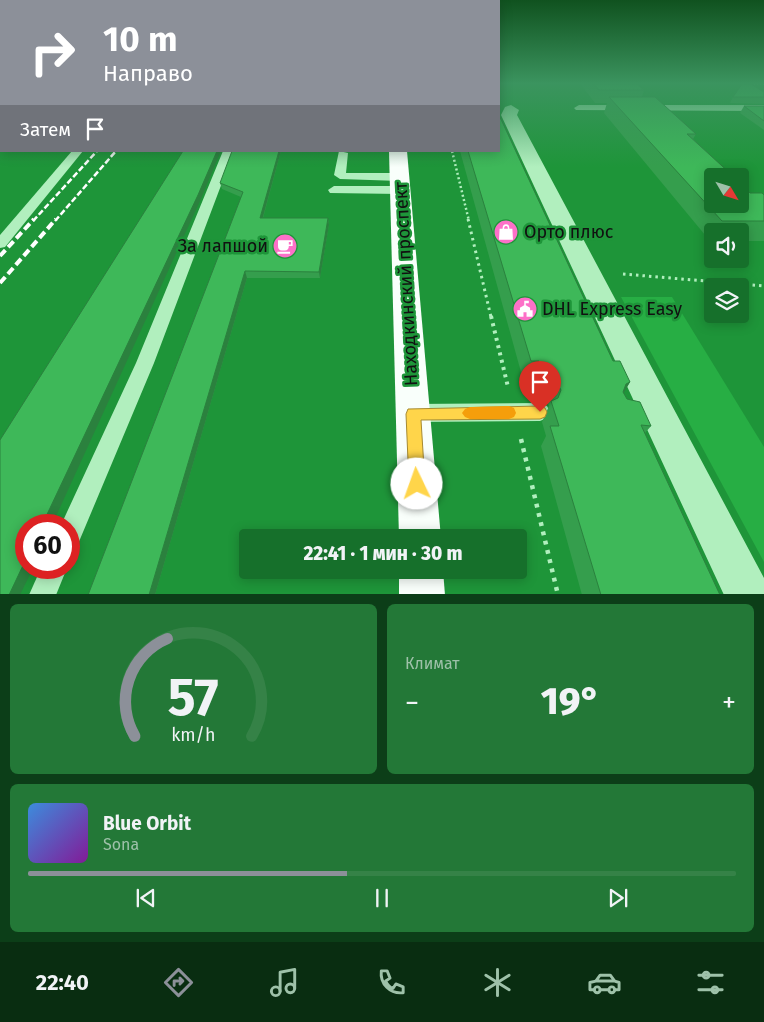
<!DOCTYPE html>
<html lang="ru">
<meta charset="utf-8">
<style>
body{margin:0;font-family:"Fira Sans",sans-serif;background:#237837;color:#f1f3f6;height:100vh;display:flex;flex-direction:column;font-size:19px;white-space:nowrap}
*{box-sizing:border-box;margin:0}
p{font-size:16px;color:#9ec1a9}
.icon{flex:none;width:28px;height:28px;fill:none;stroke:currentColor;stroke-width:2;stroke-linecap:round;stroke-linejoin:round}
.map{position:relative;height:594px;overflow:hidden}
.panel{display:flex;flex-direction:column;gap:10px;padding:10px;background:#0c3e18;flex:1}
.panel>*{flex:none}
.top-card{position:absolute;left:0px;top:0px;width:500px;height:152px;box-shadow:0 2px 12px #0003;background:#8c9099;color:#fff;overflow:hidden}
.needle{width:32px;rotate:128deg}
.tools{position:absolute;left:704px;top:168px;display:grid;gap:10px}
.tools a{display:grid;place-items:center;width:45px;height:45px;border-radius:5px;background:#16702b;box-shadow:0 2px 12px #0003;font-size:25px}
.speed{position:absolute;left:15px;top:514px;display:flex;gap:10px;font-size:25px;font-weight:700;text-align:center}
.speed>*{display:grid;place-content:center;width:65px;height:65px;border-radius:50%;background:#16702b;box-shadow:0 2px 12px #0003;line-height:1}
.speed .limit{border:8px solid #d22;background:#fff;color:#111}
.pin{position:absolute;display:grid;place-items:center;width:42px;height:42px;color:#fff;margin:-51px -21px;border-radius:50% 50% 50% 0;rotate:-45deg;box-shadow:0 0 5px #0007}
.pin .icon{rotate:45deg}
.me{position:absolute;width:55px;margin:-28px;rotate:357deg;stroke-linejoin:round;filter:drop-shadow(0 0 4px #0008)}
.turn{display:flex;align-items:center;gap:18px;height:105px;padding:0 20px;font-size:22px}
.turn .icon{width:65px;height:65px;stroke-width:2.5}
.turn b{display:block;font-size:35px;line-height:42px}
.then{display:flex;align-items:center;height:48px;padding:0 20px;background:#0003;gap:10px;font-size:19px}
.big{font-size:38px;font-weight:800;line-height:1.1}
.panel .widget{flex:1;display:flex;flex-direction:column;justify-content:center;gap:8px;min-width:0;padding:0 18px;border-radius:8px;background:#237837}
.panel .dial{align-items:center;gap:0}
.dial svg{height:130px;overflow:visible;fill:none;stroke:#358247;stroke-width:7;stroke-linecap:round;text-anchor:middle}
.dial text{fill:#f1f3f6;stroke:none}
.song{display:flex;align-items:center;gap:15px}
.cover{width:60px;height:60px;border-radius:8px;background:linear-gradient(135deg,hsl(210 70% 55%),hsl(290 70% 35%))}
.played{height:5px;border-radius:2px;background:linear-gradient(90deg,#8c9099 45%,#358247 45%)}
.keys{display:flex;justify-content:space-around;direction:ltr}
.heat{display:flex;justify-content:space-between;align-items:center;font-size:28px;direction:ltr}
.panel .tiles{flex:1;display:grid;gap:10px;grid-template-columns:1fr 1fr}
.widget:last-child{grid-column:span 2}
.trip{position:absolute;left:239px;top:529px;width:288px;height:50px;border-radius:5px;background:#16702b;box-shadow:0 2px 12px #0003;font-weight:800;line-height:50px;text-align:center}
.dock{display:flex;height:80px;justify-content:space-around;align-items:center;background:#092d11;color:#9ec1a9}
.dock .icon{width:35px;height:35px}
.dock .active{color:#8c9099}
.dock b{font-size:22px;color:#f1f3f6}
.map>svg:first-child{display:block}
.green{fill:#27ae44}
.lines{fill:none;stroke-linecap:round;stroke-linejoin:round}
.path-far4{stroke:#b1efbe;stroke-width:2;stroke-dasharray:1 2;stroke-linecap:butt}
.path-far3{stroke:#b1efbe;stroke-width:2.5;stroke-dasharray:2 2.5;stroke-linecap:butt}
.path-far2{stroke:#b1efbe;stroke-width:3;stroke-dasharray:2.5 4;stroke-linecap:butt}
.path-far1{stroke:#b1efbe;stroke-width:4;stroke-dasharray:3 4.5;stroke-linecap:butt}
.path{stroke:#b1efbe;stroke-width:4.5;stroke-dasharray:4 5.5;stroke-linecap:butt}
.service{fill:#b1efbe;fill-rule:evenodd}
.minor{fill:#b1efbe;fill-rule:evenodd}
.primary{fill:#f9fffb;fill-rule:evenodd}
.rail-far1{stroke:#fff;stroke-width:2.5;stroke-dasharray:6 2.5;stroke-linecap:butt}
.rail{stroke:#fff;stroke-width:4;stroke-dasharray:8 4;stroke-linecap:butt}
.wall{fill:#359e4d}
.shaded-wall{fill:#2b813e}
.building{fill:#3eb859;stroke:#2b813e}
.route{fill:#ffd54a;stroke:#a68a30}
.slow{fill:#f59e0b}
.labels{text-anchor:middle;stroke-width:5;stroke-linejoin:round;paint-order:stroke}
.poi-label{font-size:18px;fill:#111;stroke:#1e9539;text-anchor:start}
.street-label{font-size:18px;fill:#111;stroke:#1e9539}
</style>
<div class="map">
<svg width="764" height="595" viewBox="0 0 764 595">
<rect width="100%" height="100%" fill="#1e9539"/>
<path class="green" d="M 621,297 L 672,297 L 764,447 L 764,562 Z"/>
<g class="lines">
<path class="path-far4" d="M 754,84 L 764,84"/>
<path class="path-far3" d="M 452,151 L 469,221"/>
<g class="path-far2">
<path d="M 468,219 L 491,317"/>
<path d="M 623,274 L 764,286"/>
</g>
<path class="path-far1" d="M 491,316 L 508,387"/>
<path class="path" d="M 521,439 L 558,595"/>
<g class="service">
<path d="M 579,105 L 764,105 L 764,111 L 576,110 L 574,108 Z"/>
<path d="M 72,151 L 83,151 L 5,247 L 0,248 L 0,235 Z"/>
<path d="M 223,151 L 234,151 L 154,363 L 78,544 L 69,548 L 69,525 L 61,525 L 136,363 Z"/>
<path d="M 339,151 L 348,153 L 346,173 L 400,173 L 406,177 L 400,181 L 340,179 L 334,175 Z"/>
<path d="M 334,186 L 400,186 L 406,190 L 400,194 L 330,193 L 328,190 Z"/>
<path d="M 540,403 L 547,406 L 550,412 L 547,418 L 540,421 L 413,422 L 406,419 L 403,413 L 406,407 L 413,404 Z"/>
<path d="M 41,568 L 67,568 L 56,595 L 29,595 Z"/>
</g>
<path class="minor" d="M 511,105 L 519,110 L 517,115 L 764,578 L 764,595 L 724,595 L 501,115 L 505,107 Z"/>
<g class="primary">
<path d="M 389,151 L 407,151 L 441,538 L 399,538 Z"/>
<path d="M 399,570 L 443,570 L 445,595 L 399,595 Z"/>
</g>
<g class="rail-far1">
<path d="M 33,221 L 97,151"/>
<path d="M 55,221 L 116,151"/>
</g>
<g class="rail">
<path d="M 0,256 L 34,219"/>
<path d="M 0,283 L 56,219"/>
</g>
</g>
<g class="wall">
<path d="M 582,84 L 637,84 L 644,90 L 642,97 L 696,134 L 693,139 L 750,193 L 764,195 L 764,241 L 740,241 L 740,231 L 712,231 L 712,241 L 710,241 L 604,113 L 607,103 L 595,103 L 582,86 Z"/>
<path d="M 764,92 L 764,104 L 730,103 L 733,97 Z"/>
<path d="M 744,106 L 764,106 L 764,130 L 740,113 Z"/>
<path d="M 281,151 L 263,218 L 328,218 L 329,225 L 320,278 L 247,278 L 155,595 L 88,595 L 241,197 L 222,189 L 220,183 Z"/>
<path d="M 460,151 L 499,151 L 613,361 L 630,382 L 623,393 L 627,399 L 651,426 L 645,433 L 720,595 L 582,595 L 541,446 L 546,436 L 542,422 L 549,406 L 548,404 L 536,401 L 531,383 L 524,383 Z"/>
</g>
<g class="shaded-wall">
<path d="M 0,84 L 1,84 L 1,90 L 0,92 Z"/>
<path d="M 217,151 L 221,151 L 200,201 L 52,525 L 42,525 Z"/>
<path d="M 279,151 L 281,151 L 261,224 L 260,218 Z"/>
<path d="M 328,218 L 329,225 L 320,278 L 319,272 Z"/>
<path d="M 245,271 L 247,278 L 155,595 L 149,595 Z"/>
<path d="M 630,382 L 618,403 L 626,384 Z"/>
<path d="M 26,559 L 26,568 L 33,568 L 20,595 L 9,595 Z"/>
</g>
<g class="building">
<path d="M 594,84 L 637,84 L 644,90 L 599,90 Z"/>
<path d="M 742,84 L 751,84 L 764,92 L 764,97 L 733,97 Z"/>
<path d="M 609,97 L 655,97 L 696,134 L 687,134 L 733,176 L 712,176 L 712,204 L 740,204 L 740,183 L 750,193 L 762,193 L 764,195 L 764,221 L 722,221 Z"/>
<path d="M 744,106 L 764,106 L 764,121 Z"/>
<path d="M 499,115 L 613,361 L 620,361 L 630,382 L 626,384 L 623,392 L 627,399 L 640,402 L 651,426 L 641,425 L 720,595 L 601,595 L 550,426 L 559,426 L 551,401 L 558,398 L 561,390 L 557,383 L 545,380 L 539,361 L 531,361 L 468,151 L 499,151 Z"/>
<path d="M 183,151 L 217,151 L 198,195 L 42,525 L 26,525 L 26,559 L 9,595 L 0,595 L 0,440 Z"/>
<path d="M 232,151 L 279,151 L 260,218 L 328,218 L 319,272 L 245,271 L 149,595 L 88,595 L 243,192 L 220,183 Z"/>
</g>
<linearGradient id="sky" x2="0" y2="1"><stop stop-color="#10521f"/><stop offset="0.5" stop-color="#3b945f"/><stop offset="1" stop-color="#3b945f" stop-opacity="0"/></linearGradient>
<rect width="764" height="167" fill="url(#sky)"/>
<path class="route" d="M 540,406 L 545,408 L 547,412 L 545,417 L 540,419 L 421,420 L 425,484 L 423,490 L 417,492 L 411,490 L 409,484 L 406,414 L 408,409 Z"/>
<path class="slow" d="M 509,406 L 514,408 L 516,413 L 514,417 L 509,419 L 470,419 L 465,417 L 462,413 L 465,409 L 470,407 Z"/>
<defs>
<symbol id="shop-disc" viewBox="-11 -11 22 22"><circle r="9.5" fill="#fd70c8" stroke="#1e9539"/><path d="M-5-2.5h2.3a2.7 3.5 0 0 1 5.4 0H5L5.5 6h-11ZM-1.5-2.5h3a1.5 2.3 0 0 0-3 0Z" fill="#fff"/></symbol>
<symbol id="cafe-disc" viewBox="-11 -11 22 22"><circle r="9.5" fill="#fd70c8" stroke="#1e9539"/><path d="M-5.5-4.5H6V0H3Q3 3.5 0 3.5H-2.5Q-5.5 3.5-5.5 0ZM3-3.2v2h1.7v-2ZM-6 4.5H4V6H-6Z" fill="#fff"/></symbol>
<symbol id="civic-disc" viewBox="-11 -11 22 22"><circle r="9.5" fill="#fd70c8" stroke="#1e9539"/><path d="M-.6-6.5H3V-4.5H.6V-3L4-1V1h2V6H-6V1h2V-1L-.6-3ZM-1.2 2.5V6h2.4V2.5Z" fill="#fff"/></symbol>
</defs>
<g fill-rule="evenodd">
<use href="#shop-disc" x="492" y="218" width="28" height="28"/>
<use href="#cafe-disc" x="271" y="232" width="28" height="28"/>
<use href="#civic-disc" x="511" y="295" width="28" height="28"/>
</g>
<g class="labels">
<g class="poi-label">
<text x="524" y="238">Орто плюс</text>
<text x="268" y="252" text-anchor="end">За лапшой</text>
<text x="542" y="315">DHL Express Easy</text>
</g>
<g class="street-label">
<text transform="translate(406 284) rotate(-93)" y="6">Находкинский проспект</text>
</g>
</g>
</svg>
<div class="tools">
<a><svg class="needle" viewBox="-14 -14 28 28"><path d="M0-13l5 13h-10z" fill="#e53935"/><path d="M0 13l5-13h-10z" fill="#9ec1a9"/></svg></a>
<a><svg class="icon" aria-label="sound" viewBox="0 0 24 24"><path d="M4 9h4l5-4v14l-5-4H4zM17 9q2 3 0 6"/></svg></a>
<a><svg class="icon" aria-label="layers" viewBox="0 0 24 24"><path d="M12 4l9 5-9 5-9-5zM3 14l9 5 9-5"/></svg></a>
</div>
<div class="speed"><div class="limit">60</div></div>
<div class="pin" style="left:540px;top:412px;background:#d93025"><svg class="icon" aria-label="arrive" viewBox="0 0 24 24"><path d="M6 21V4h12l-3 4 3 4H6"/></svg></div>
<svg class="me" style="left:417px;top:484px" viewBox="-20 -20 40 40"><circle r="19" fill="#fff"/><path d="M0-13L10 11 0 6-10 11z" fill="#ffd54a"/></svg>
<div class="trip">22:41 · 1 мин · 30 m</div>
<div class="top-card">
<div class="turn"><svg class="icon" aria-label="right" viewBox="0 0 24 24"><path d="M7 20v-9h11M14 6l5 5-5 5"/></svg><div><b>10 m</b>Направо</div></div>
<div class="then">Затем<svg class="icon" aria-label="arrive" viewBox="0 0 24 24"><path d="M6 21V4h12l-3 4 3 4H6"/></svg></div>
</div>
</div>
<section class="panel">
<div class="tiles">
<div class="widget dial"><svg viewBox="0 0 100 80">
<path d="M14 69A42 42 0 1 1 86 69"/>
<path d="M14 69A42 42 0 0 1 34 9" stroke="#8c9099"/>
<text x="50" y="56" font-size="32" font-weight="700">57</text>
<text x="50" y="72" font-size="11">km/h</text>
</svg></div>
<div class="widget"><p>Климат</p>
<div class="heat"><a>−</a><b class="big">19°</b><a>+</a></div>
</div>
<div class="widget">
<div class="song"><i class="cover"></i><div><b>Blue Orbit</b><p>Sona</p></div></div>
<div class="played"></div>
<div class="keys"><svg class="icon" aria-label="previous" viewBox="0 0 24 24"><path d="M18 5L8 12l10 7zM5 5v14"/></svg><svg class="icon" aria-label="pause" viewBox="0 0 24 24"><path d="M8 5v14M16 5v14"/></svg><svg class="icon" aria-label="next" viewBox="0 0 24 24"><path d="M6 5l10 7-10 7zM19 5v14"/></svg></div>
</div>
</div>
</section>
<nav class="dock">
<b>22:40</b>
<svg class="icon active" aria-label="directions" viewBox="0 0 24 24"><path d="M12 3l9 9-9 9-9-9zM9 14v-3h6M13 9l2 2-2 2"/></svg>
<svg class="icon" aria-label="music" viewBox="0 0 24 24"><path d="M9 18V5l10-2v13"/><circle cx="6" cy="18" r="3"/><circle cx="16" cy="16" r="3"/></svg>
<svg class="icon" aria-label="phone" viewBox="0 0 24 24"><path d="M5 4h4l2 5-3 2q2 4 5 5l2-3 5 2v4C11 20 4 13 5 4z"/></svg>
<svg class="icon" aria-label="climate" viewBox="0 0 24 24"><path d="M12 3v18M4 7l16 10M4 17L20 7"/></svg>
<svg class="icon" aria-label="car" viewBox="0 0 24 24"><path d="M5 17H2v-5l4-1 3-4h7l3 4 3 1v5h-3M9 17h6M6 11h13"/><circle cx="7" cy="17" r="2"/><circle cx="17" cy="17" r="2"/></svg>
<svg class="icon" aria-label="filters" viewBox="0 0 24 24"><path d="M4 7h16M4 17h16"/><circle cx="9" cy="7" r="2"/><circle cx="15" cy="17" r="2"/></svg>
</nav>
